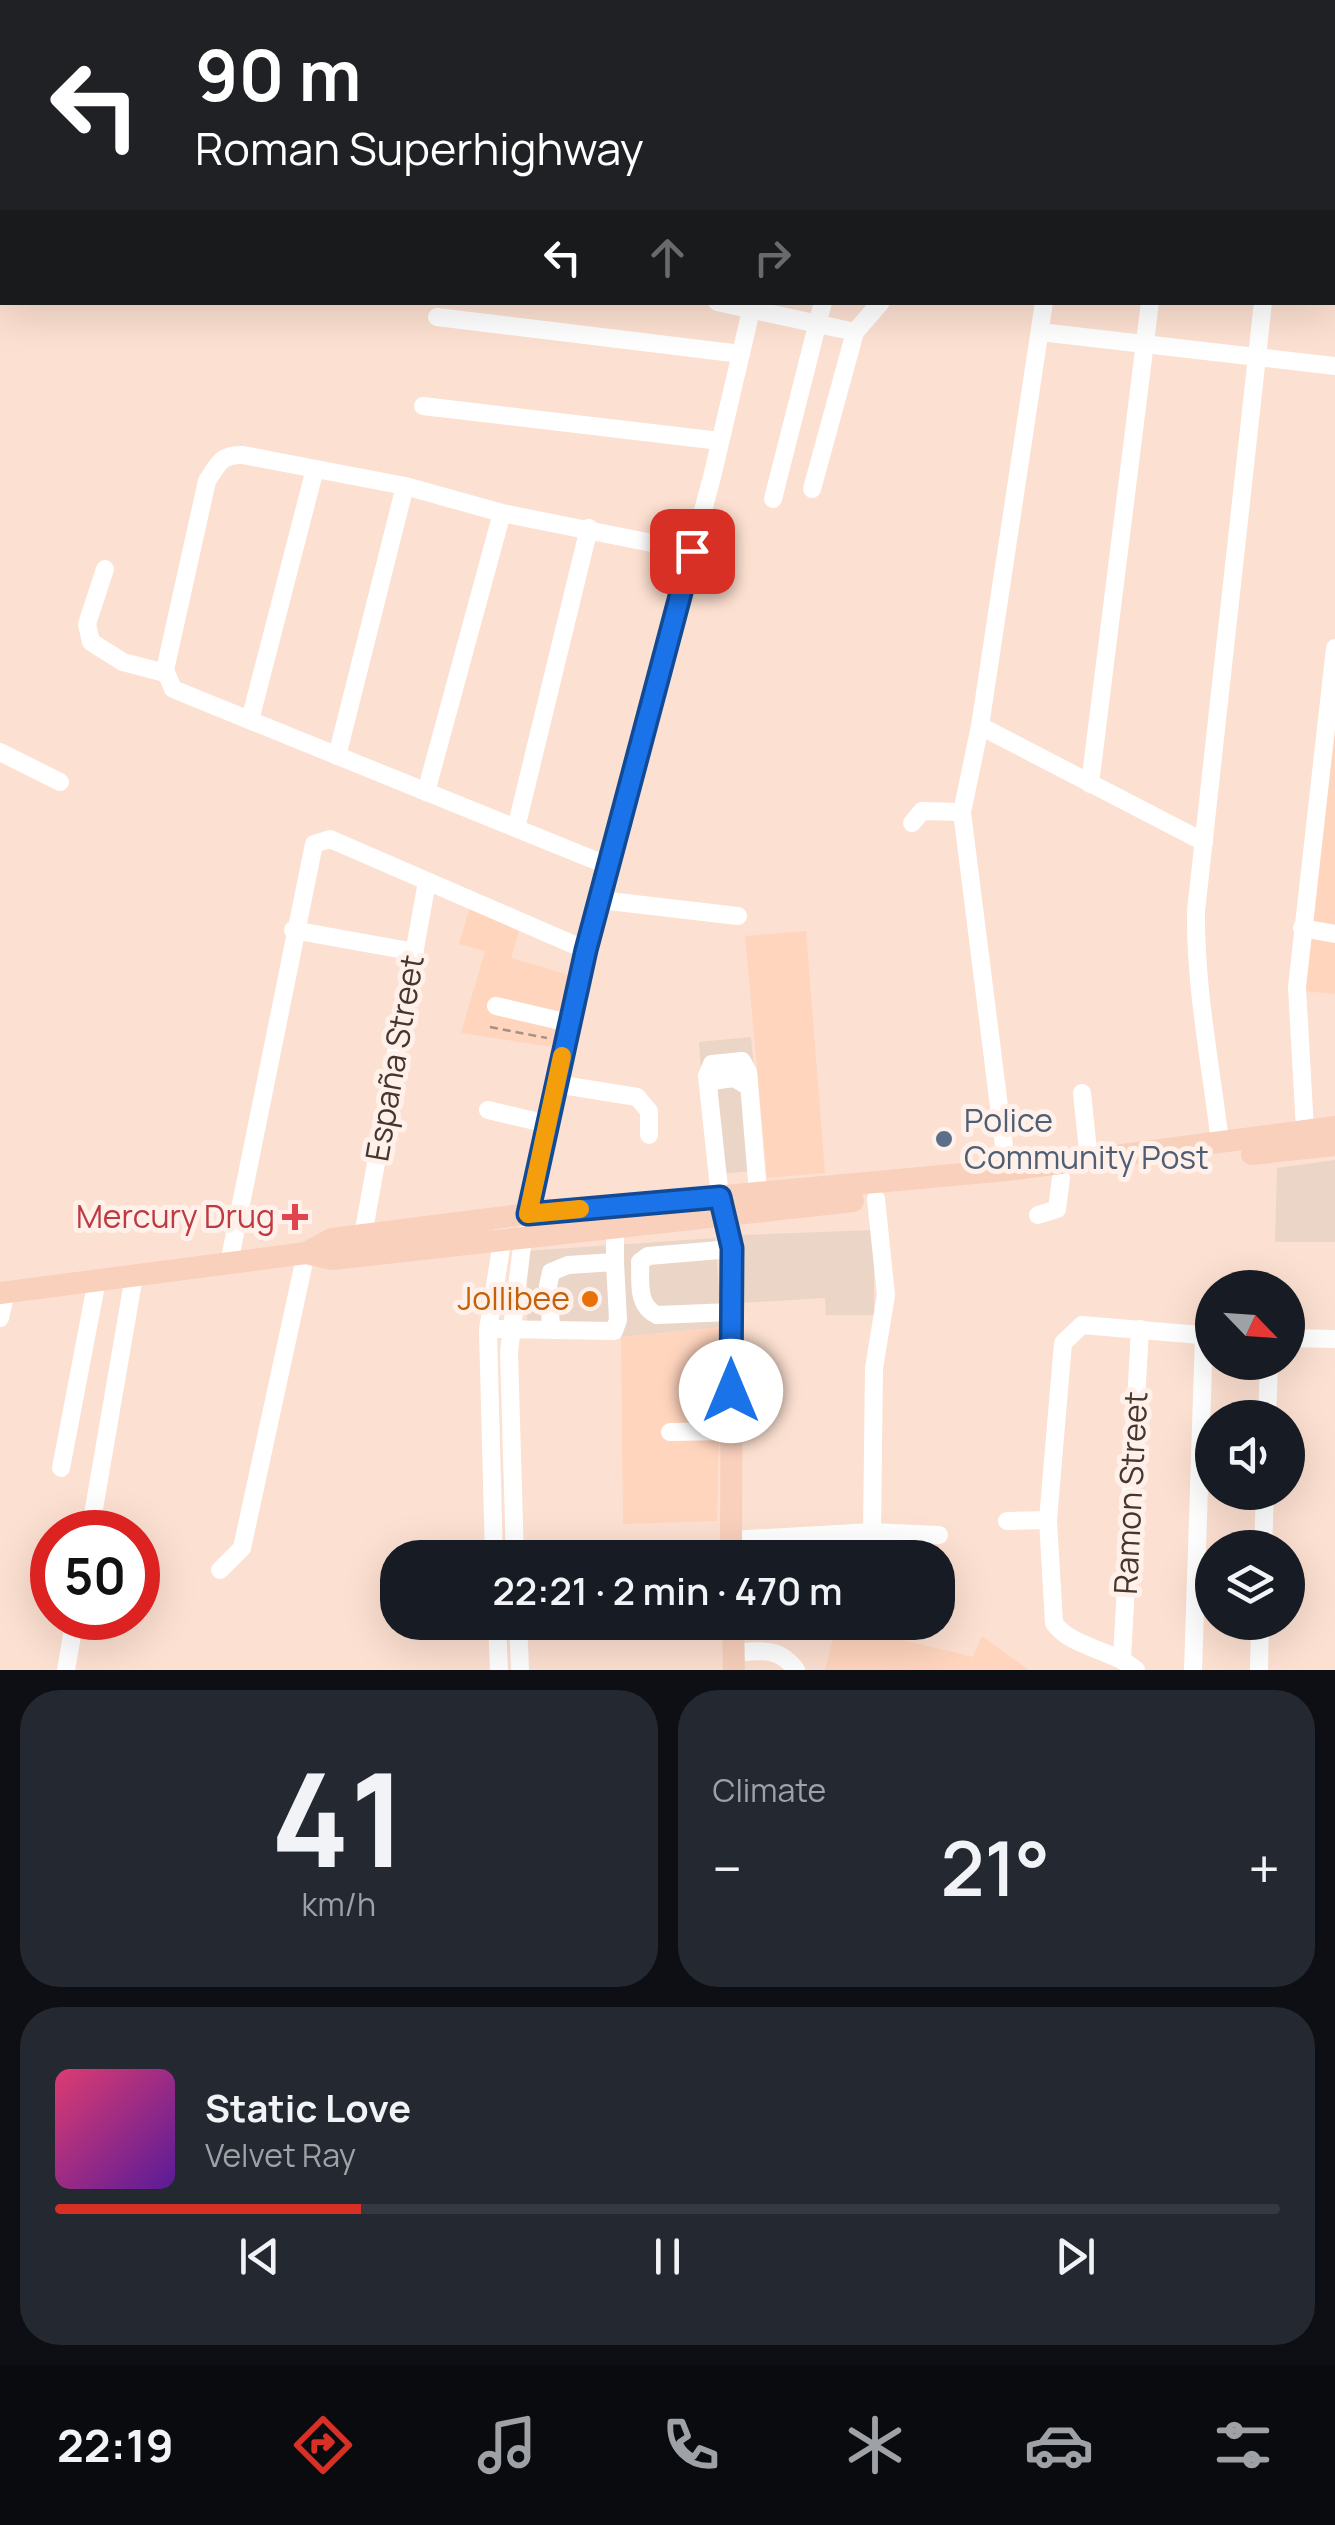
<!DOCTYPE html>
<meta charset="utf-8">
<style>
body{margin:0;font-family:Manrope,sans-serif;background:#242831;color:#f1f3f6;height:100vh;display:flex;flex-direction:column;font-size:38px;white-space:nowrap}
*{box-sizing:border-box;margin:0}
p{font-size:32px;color:#9ea1a6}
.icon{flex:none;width:55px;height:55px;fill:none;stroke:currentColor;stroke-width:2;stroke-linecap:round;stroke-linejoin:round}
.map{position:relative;height:1670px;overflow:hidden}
.sheet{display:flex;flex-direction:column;gap:20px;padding:20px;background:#0d0f14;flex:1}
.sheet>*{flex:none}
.banner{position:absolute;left:0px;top:0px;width:1335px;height:305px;box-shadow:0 10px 40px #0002;background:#202124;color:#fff;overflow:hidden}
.needle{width:65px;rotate:115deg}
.buttons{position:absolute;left:1195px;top:1270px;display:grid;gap:20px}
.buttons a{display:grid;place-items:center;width:110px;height:110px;border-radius:50%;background:#171b24;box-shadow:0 10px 40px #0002;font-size:50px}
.speed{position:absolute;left:30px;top:1510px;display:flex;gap:20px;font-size:50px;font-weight:700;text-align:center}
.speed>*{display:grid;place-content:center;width:130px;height:130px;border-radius:50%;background:#171b24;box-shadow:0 10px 40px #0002;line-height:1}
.speed .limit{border:15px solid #d22;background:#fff;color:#111}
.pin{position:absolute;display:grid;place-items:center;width:85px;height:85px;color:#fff;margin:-42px;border-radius:20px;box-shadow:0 5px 15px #0006}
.me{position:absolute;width:110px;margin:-55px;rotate:0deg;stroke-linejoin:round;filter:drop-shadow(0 0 8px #0008)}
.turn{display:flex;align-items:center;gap:35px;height:210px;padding:0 30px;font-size:45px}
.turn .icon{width:130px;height:130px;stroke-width:2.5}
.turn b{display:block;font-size:70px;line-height:85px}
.lanes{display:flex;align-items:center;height:95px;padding:0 30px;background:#0003;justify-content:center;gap:50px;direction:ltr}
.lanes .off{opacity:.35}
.big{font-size:75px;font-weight:600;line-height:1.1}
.sheet .tile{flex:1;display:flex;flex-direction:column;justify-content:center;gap:15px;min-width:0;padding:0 35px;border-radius:40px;background:#242831}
.sheet .dial{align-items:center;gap:0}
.dial b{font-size:130px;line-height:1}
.song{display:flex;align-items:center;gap:30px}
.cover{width:120px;height:120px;border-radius:15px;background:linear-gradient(135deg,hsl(340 70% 55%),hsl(270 70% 35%))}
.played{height:10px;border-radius:5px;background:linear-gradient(90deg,#d93025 25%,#363941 25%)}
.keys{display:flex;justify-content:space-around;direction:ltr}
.heat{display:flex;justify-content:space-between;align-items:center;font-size:55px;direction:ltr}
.sheet .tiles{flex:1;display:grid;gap:20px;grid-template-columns:1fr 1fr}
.tile:last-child{grid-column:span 2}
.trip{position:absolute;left:380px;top:1540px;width:575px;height:100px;border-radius:40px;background:#171b24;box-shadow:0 10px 40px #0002;font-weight:600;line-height:100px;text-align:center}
.menu{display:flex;height:160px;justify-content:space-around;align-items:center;background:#090b0e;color:#9ea1a6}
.menu .icon{width:70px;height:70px}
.menu .selected{color:#d93025}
.menu b{font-size:45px;color:#f1f3f6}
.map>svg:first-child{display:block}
.commercial{fill:#ead5c7}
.built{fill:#ffd5be}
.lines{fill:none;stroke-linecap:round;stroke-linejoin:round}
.path{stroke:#a69186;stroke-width:2.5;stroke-dasharray:8 5;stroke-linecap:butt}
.minor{stroke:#fff;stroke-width:18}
.major{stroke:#f8d0bc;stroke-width:22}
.route-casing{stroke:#114b97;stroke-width:25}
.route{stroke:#1a73e8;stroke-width:18}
.slow{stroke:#f59e0b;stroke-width:18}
.service-dot{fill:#5c6f8a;stroke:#fff1e9;stroke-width:4}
.health-dot{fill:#e0444e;stroke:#fff1e9;stroke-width:4}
.food-dot{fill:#e8710a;stroke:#fff1e9;stroke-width:4}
.labels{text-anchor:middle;stroke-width:10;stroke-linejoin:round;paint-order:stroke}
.street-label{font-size:32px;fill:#453730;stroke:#fff1e9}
.service-label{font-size:32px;fill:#4e5e75;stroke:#fff1e9;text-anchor:start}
.health-label{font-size:32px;fill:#be3a42;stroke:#fff1e9;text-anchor:end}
.food-label{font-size:32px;fill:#c56008;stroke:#fff1e9;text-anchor:end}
</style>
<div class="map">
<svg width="1335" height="1670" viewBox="0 0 1335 1670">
<rect width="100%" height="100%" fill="#fce0d1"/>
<g class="commercial">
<path d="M 751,1037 L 763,1170 L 709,1175 L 699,1042 Z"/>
<path d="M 1335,1160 L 1335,1242 L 1275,1242 L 1277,1168 Z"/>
<path d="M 874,1230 L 874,1315 L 826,1315 L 825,1298 L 740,1303 L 741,1235 Z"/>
<path d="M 715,1238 L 722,1327 L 621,1337 L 527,1339 L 526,1251 Z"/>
</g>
<g class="built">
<path d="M 1335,691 L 1335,994 L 1304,991 Z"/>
<path d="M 471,903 L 521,925 L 511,958 L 569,975 L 552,1047 L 461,1033 L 485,951 L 459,944 Z"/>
<path d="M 806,931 L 825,1173 L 767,1178 L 745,936 Z"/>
<path d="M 722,1327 L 717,1521 L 623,1524 L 621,1337 Z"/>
<path d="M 837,1624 L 973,1657 L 982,1636 L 1029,1670 L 825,1670 Z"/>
</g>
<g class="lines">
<path class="path" d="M 490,1027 L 547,1038"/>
<g class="minor">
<path d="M 720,0 L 789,1"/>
<path d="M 948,0 L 950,2"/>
<path d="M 1005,2 L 1006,0"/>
<path d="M 1086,2 L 1087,0"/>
<path d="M 1187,2 L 1187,0"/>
<path d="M 1296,2 L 1296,0"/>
<path d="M 1332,142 L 1335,142"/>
<path d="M 717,302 L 855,332 L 881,302"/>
<path d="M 437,317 L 741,354"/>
<path d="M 1040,332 L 1335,366"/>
<path d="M 423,406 L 720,441"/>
<path d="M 812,489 L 855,332"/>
<path d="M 773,499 L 823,302"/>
<path d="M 105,569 L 87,624 L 91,642 L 123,662 L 165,673"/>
<path d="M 250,720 L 315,469"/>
<path d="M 980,726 L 1204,842"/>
<path d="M 0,752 L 60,782"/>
<path d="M 337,756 L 405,486"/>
<path d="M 1090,784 L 1150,302"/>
<path d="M 426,792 L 502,513"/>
<path d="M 912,823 L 922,811 L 962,812"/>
<path d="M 516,828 L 589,528"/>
<path d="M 609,866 L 173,689 L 165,670 L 207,481 C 218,464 221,454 243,455 L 405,486 L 502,513 L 692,551"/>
<path d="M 600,900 L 738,916"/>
<path d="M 1302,928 L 1335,934"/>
<path d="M 293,930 L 415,952"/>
<path d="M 496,1006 L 569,1023"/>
<path d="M 556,1084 L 637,1097 L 649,1111 L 649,1135"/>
<path d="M 709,1087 L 712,1081 L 734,1078 L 746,1085"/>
<path d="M 1082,1093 L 1089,1160"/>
<path d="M 488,1110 L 548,1124"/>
<path d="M 1305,1130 L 1297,987 L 1335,648"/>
<path d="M 1220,1142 C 1211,1066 1195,988 1196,911 L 1263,302"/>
<path d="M 1007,1170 L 962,812 L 980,726 L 1044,302"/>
<path d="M 720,1197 L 707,1076 L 712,1064 L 742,1061 L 748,1072 L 758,1193"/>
<path d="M 1038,1215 L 1057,1209 L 1061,1178"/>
<path d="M 363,1235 L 427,882"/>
<path d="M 229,1263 L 314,844 L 330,839 L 586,950"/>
<path d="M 731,1312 L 657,1315 C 636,1305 641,1282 640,1262 L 648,1256 L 732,1249"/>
<path d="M 0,1318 L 6,1292"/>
<path d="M 551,1326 L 548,1286 L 551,1272 L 568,1265 L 615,1262 L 615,1229"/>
<path d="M 499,1329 L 614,1331 L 618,1320 L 615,1262"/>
<path d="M 1288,1338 L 1335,1339"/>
<path d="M 1267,1418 L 1269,1362"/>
<path d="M 670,1432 L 731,1431"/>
<path d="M 61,1468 L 97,1280"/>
<path d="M 1007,1521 L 1048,1520"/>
<path d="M 90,1532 L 134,1276"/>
<path d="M 872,1532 L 874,1368 L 886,1295 L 876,1199"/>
<path d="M 731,1540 L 872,1532 L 939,1535"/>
<path d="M 1263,1548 L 1265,1492"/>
<path d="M 494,1558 L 488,1330 L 504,1229"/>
<path d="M 515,1558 L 509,1352 L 523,1238 L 586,950 L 713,473 L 753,302"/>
<path d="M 220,1570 L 242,1548 L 306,1253"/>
<path d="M 497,1622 L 499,1670"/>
<path d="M 518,1622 L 520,1670"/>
<path d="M 518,1625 L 553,1622"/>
<path d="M 733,1653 C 760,1651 779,1646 796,1670"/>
<path d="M 1122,1658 L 1140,1329"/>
<path d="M 66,1670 L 75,1618"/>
<path d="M 1136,1670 C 1114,1650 1070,1647 1054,1623 L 1048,1520 L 1063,1343 L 1082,1325 L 1212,1336"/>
<path d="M 1193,1670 L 1204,1336"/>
<path d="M 1259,1670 L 1260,1622"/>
</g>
<g class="major">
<path d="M 1252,1154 L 1335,1145"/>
<path d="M 721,1202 L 732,1249 L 731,1558"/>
<path d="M 306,1253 L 332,1259 L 853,1201"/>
<path d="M 0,1293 L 306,1253 L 332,1239 L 528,1214 L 1007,1170 L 1335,1127"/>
<path d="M 733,1622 L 734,1670"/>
</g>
</g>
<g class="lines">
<defs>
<path id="route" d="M 692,551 L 586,950 L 528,1214 L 720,1197 L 732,1248 L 731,1391"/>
</defs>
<use href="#route" class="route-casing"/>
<use href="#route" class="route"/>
<path class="slow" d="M 562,1056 L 528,1214 L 580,1209"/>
</g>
<circle class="service-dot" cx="944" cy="1139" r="10"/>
<path class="health-dot" d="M290 1202h10v10h10v10h-10v10h-10v-10h-10v-10h10z"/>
<circle class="food-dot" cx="590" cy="1299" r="10"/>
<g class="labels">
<g class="street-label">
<text transform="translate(395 1058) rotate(-80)" y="11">España Street</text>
<text transform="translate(1131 1493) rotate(-87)" y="11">Ramon Street</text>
</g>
<g class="service-label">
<text x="964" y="1132">Police<tspan x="964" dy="37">Community Post</tspan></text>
</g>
<g class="health-label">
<text x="275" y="1228">Mercury Drug</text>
</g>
<g class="food-label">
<text x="570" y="1310">Jollibee</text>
</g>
</g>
</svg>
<div class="buttons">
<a><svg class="needle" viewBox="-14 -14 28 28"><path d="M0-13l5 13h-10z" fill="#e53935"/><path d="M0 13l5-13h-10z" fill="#9ea1a6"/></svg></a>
<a><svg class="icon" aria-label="sound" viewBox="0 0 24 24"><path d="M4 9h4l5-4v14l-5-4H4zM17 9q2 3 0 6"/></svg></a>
<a><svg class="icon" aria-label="layers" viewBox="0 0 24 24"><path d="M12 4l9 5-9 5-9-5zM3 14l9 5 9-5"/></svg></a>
</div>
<div class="speed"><div class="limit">50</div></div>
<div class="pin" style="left:692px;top:551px;background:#d93025"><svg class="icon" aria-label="arrive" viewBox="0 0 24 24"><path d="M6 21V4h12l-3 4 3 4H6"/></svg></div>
<svg class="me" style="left:731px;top:1391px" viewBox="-20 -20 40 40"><circle r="19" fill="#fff"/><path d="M0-13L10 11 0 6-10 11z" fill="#1a73e8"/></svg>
<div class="trip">22:21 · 2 min · 470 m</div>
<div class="banner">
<div class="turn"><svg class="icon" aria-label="left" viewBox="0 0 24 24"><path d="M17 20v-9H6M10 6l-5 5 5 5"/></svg><div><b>90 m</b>Roman Superhighway</div></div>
<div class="lanes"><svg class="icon" aria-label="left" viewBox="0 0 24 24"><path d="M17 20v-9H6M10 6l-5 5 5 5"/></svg><svg class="icon off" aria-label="ahead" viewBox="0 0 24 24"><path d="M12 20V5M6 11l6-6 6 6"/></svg><svg class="icon off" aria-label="right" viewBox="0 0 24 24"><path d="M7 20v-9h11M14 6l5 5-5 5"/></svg></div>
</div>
</div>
<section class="sheet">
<div class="tiles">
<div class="tile dial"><b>41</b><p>km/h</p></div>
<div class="tile"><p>Climate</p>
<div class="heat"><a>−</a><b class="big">21°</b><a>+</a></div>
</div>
<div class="tile">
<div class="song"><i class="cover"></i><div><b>Static Love</b><p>Velvet Ray</p></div></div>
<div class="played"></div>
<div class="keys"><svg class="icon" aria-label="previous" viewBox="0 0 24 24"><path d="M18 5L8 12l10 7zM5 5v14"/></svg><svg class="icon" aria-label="pause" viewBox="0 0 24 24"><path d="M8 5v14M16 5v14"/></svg><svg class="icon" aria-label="next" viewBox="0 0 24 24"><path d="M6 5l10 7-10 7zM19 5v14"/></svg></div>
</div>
</div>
</section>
<nav class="menu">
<b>22:19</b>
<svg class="icon selected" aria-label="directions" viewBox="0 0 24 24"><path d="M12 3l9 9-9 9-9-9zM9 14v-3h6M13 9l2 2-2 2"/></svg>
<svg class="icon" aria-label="music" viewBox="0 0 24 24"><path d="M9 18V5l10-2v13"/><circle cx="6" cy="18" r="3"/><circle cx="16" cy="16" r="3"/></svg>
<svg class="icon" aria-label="phone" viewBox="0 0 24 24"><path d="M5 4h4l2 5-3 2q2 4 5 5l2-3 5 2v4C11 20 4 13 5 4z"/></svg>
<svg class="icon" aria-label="climate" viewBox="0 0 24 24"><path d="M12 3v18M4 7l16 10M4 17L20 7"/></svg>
<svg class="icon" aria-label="car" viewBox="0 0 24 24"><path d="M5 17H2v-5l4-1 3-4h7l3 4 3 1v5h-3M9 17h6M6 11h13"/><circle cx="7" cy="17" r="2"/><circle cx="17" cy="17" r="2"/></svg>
<svg class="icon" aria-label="filters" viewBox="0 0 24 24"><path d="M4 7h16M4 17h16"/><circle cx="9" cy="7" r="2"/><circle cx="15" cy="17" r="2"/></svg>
</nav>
